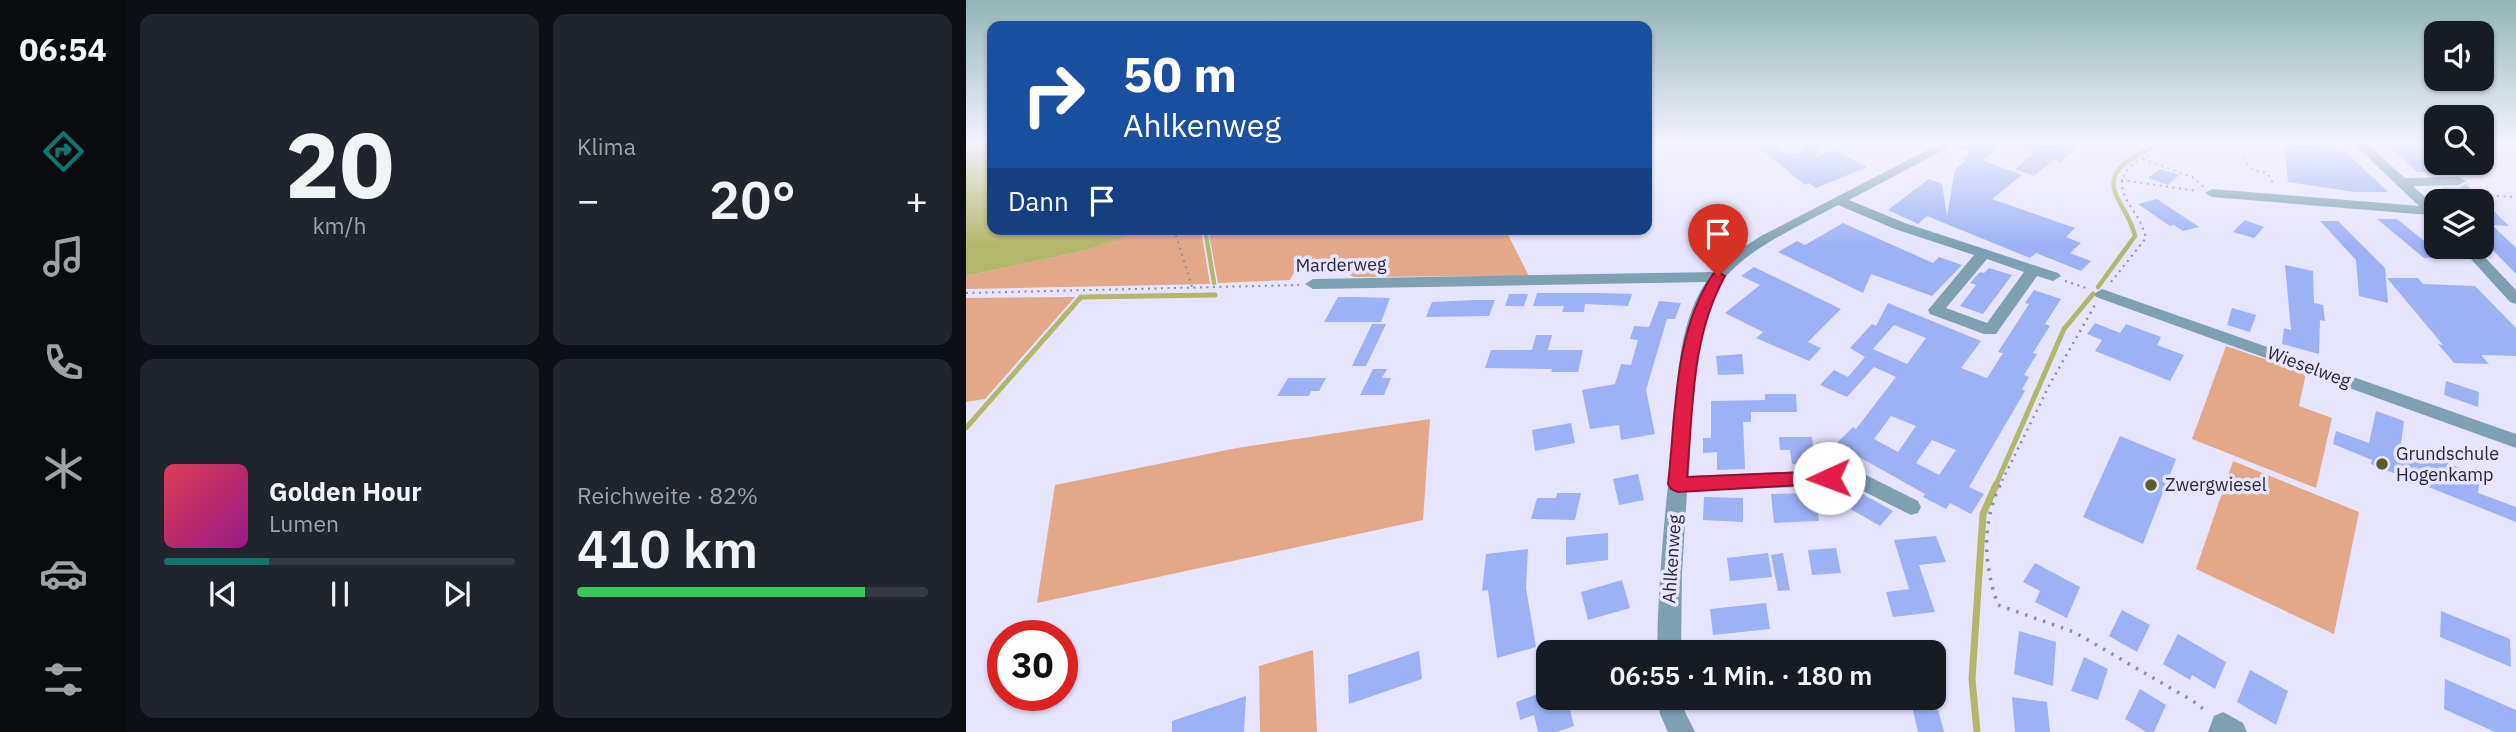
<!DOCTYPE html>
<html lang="de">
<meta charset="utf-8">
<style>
body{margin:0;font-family:"IBM Plex Sans",sans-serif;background:#20242c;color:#f1f3f6;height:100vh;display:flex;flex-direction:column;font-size:26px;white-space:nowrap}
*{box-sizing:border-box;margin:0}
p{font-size:23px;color:#9ea1a6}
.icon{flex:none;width:38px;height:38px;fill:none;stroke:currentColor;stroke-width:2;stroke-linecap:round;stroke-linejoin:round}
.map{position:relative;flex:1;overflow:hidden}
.side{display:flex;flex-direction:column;gap:14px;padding:14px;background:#0d0f14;width:840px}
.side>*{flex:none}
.hud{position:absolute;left:21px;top:21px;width:665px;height:214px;border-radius:14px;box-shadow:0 2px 5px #0004;background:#1a4fa0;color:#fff;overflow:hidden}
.buttons{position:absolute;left:1458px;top:21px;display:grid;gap:14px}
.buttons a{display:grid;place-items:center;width:70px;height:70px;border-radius:14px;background:#171b24;box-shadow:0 2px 5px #0004;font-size:35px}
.speed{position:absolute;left:21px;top:620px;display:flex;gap:14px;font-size:35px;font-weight:700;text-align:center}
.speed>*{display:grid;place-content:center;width:91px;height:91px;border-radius:50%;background:#171b24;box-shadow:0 2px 5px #0004;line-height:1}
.speed .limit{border:10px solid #d22;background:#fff;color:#111}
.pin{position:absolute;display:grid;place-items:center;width:60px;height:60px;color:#fff;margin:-72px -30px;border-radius:50% 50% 50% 0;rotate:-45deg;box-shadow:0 0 7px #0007}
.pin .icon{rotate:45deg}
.me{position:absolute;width:77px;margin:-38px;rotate:268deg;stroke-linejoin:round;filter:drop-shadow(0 0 5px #0008)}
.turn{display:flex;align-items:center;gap:24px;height:147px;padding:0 21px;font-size:32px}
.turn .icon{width:91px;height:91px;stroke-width:2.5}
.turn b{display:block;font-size:49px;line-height:60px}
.then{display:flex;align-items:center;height:66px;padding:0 21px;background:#0003;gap:14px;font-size:26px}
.big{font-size:52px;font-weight:600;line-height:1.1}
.side .tile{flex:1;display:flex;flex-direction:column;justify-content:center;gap:10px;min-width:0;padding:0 24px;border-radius:14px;background:#20242c}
.side .dial{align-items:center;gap:0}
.dial b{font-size:91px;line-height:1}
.song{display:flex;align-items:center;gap:21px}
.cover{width:84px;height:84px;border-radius:10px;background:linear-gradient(135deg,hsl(350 70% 55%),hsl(310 70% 35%))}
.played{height:7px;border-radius:4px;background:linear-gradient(90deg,#0f766e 30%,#363941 30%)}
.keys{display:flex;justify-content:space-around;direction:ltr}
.heat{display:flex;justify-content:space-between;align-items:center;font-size:38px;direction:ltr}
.charge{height:10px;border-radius:5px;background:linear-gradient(90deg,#34c759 82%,#363941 0)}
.side .tiles{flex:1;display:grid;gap:14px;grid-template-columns:repeat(2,1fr)}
.trip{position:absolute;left:570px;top:640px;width:410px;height:70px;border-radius:14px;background:#171b24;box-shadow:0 2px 5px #0004;font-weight:600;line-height:70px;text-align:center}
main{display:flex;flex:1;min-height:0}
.menu{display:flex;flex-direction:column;width:126px;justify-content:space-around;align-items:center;background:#090b0e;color:#9ea1a6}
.menu .icon{width:49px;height:49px}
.menu .on{color:#0f766e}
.menu b{font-size:32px;color:#f1f3f6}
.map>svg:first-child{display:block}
.green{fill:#e2a887}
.water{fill:#b2b769}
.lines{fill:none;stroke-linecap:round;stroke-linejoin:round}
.stream-far2{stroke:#b2b769;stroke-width:4.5}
.stream-far1{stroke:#b2b769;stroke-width:5}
.stream{stroke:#b2b769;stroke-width:7}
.building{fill:#9db1f5;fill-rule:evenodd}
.path-far2{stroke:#908da3;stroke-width:2;stroke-dasharray:2 4.5;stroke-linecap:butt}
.path-far1{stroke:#908da3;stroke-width:2.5;stroke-dasharray:2 5;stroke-linecap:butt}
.path{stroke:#908da3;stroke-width:3.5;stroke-dasharray:2.5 7;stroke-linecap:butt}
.minor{fill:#7ea0b2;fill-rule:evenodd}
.route{fill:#e11d48;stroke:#92132f;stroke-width:2}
.poi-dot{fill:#5b5d2b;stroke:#e7e4ff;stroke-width:2.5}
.labels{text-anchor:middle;stroke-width:7;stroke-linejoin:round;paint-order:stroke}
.street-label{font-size:18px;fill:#2a2738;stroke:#e7e4ff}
.poi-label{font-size:18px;fill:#2a2738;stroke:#e7e4ff;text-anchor:start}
</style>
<main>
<nav class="menu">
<b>06:54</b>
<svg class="icon on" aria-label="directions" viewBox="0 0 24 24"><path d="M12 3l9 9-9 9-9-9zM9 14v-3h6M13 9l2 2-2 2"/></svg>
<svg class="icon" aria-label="music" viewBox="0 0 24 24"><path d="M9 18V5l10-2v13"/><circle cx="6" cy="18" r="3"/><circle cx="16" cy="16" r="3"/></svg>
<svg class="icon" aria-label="phone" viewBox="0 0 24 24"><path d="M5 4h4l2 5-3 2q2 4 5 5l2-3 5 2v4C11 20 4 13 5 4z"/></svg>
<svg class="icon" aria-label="climate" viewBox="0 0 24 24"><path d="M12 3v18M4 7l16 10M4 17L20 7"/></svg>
<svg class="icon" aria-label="car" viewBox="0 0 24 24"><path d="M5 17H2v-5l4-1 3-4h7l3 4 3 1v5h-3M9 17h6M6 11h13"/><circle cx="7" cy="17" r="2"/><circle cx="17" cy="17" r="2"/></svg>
<svg class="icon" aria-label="filters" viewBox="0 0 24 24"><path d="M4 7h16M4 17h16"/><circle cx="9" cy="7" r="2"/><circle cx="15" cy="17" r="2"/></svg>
</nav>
<section class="side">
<div class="tiles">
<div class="tile dial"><b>20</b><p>km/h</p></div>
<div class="tile"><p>Klima</p>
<div class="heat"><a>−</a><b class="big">20°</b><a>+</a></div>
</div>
<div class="tile">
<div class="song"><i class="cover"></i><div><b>Golden Hour</b><p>Lumen</p></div></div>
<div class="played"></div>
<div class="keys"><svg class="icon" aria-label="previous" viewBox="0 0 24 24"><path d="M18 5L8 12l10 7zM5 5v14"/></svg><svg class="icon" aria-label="pause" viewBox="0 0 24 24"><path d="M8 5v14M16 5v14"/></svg><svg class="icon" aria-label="next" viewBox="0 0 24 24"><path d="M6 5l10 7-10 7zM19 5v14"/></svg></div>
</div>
<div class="tile"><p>Reichweite · 82%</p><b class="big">410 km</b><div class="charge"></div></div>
</div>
</section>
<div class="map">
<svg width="1550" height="732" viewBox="0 0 1550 732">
<rect width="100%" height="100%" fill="#e7e4ff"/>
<g class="green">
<path d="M 179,229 L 235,229 L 244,284 L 0,289 L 0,276 L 121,250 Z"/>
<path d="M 242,229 L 539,229 L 563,276 L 388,277 L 360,263 L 332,265 L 324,280 L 252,283 Z"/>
<path d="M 109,297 L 19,399 L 0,402 L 0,298 Z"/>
<path d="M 1260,346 L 1340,373 L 1333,406 L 1366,418 L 1350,488 L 1226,439 Z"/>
<path d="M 464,419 L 457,520 L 71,603 L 89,485 L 271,448 Z"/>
<path d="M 1267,461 L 1393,512 L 1368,634 L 1230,569 Z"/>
<path d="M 347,650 L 351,732 L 294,732 L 293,666 Z"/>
</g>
<path class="water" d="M 0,144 L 26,144 L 26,229 L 179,230 L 121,250 L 0,276 Z"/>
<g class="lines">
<g class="stream-far2">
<path d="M 239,229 L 248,283"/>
<path d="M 1132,287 L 1169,236 C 1166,222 1159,213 1153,201 C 1134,168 1169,157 1193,144"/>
<path d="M 243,295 L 249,295"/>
</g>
<g class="stream-far1">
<path d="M 0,428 L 115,297 L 249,295"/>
<path d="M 1029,487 L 1098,329 L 1127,294"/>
</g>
<path class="stream" d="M 1011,732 L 1006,679 L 1017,514 L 1030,485"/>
</g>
<g class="building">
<path d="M 788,144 L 808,144 L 822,155 L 835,152 L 837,144 L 854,144 L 850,157 L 869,150 L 901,167 L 850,188 L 843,183 L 839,185 Z"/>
<path d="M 991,144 L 1038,144 L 1016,160 L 1056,175 L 1026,199 L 1109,228 L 1100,237 L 1115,243 L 1104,253 L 1125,261 L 1115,271 L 1070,253 L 1064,258 L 961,216 L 952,224 L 922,210 L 963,179 L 976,184 L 981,216 L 989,169 L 1000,161 L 996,159 L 1005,152 L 989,147 Z"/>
<path d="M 1049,144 L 1115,144 L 1094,162 L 1088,159 L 1068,176 L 1049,169 L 1069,153 L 1049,147 Z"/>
<path d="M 1421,144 L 1470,144 L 1470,163 L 1475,163 L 1489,174 L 1463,175 L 1460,172 L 1451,172 Z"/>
<path d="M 1318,145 L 1377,149 L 1422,192 L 1389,192 L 1322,182 Z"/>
<path d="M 1194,169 L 1213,175 L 1202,185 L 1182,178 Z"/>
<path d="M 1500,184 L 1543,226 L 1526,225 L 1550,248 L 1550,274 L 1516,239 L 1516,201 L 1489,201 L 1476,188 L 1493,188 Z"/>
<path d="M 1191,199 L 1233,227 L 1217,231 L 1208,225 L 1204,226 L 1172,204 Z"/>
<path d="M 1411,219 L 1431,219 L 1478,257 L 1458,258 Z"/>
<path d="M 1279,220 L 1298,227 L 1288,238 L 1267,232 Z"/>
<path d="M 1354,221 L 1372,221 L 1419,268 L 1422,303 L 1393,296 L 1390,260 Z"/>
<path d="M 877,223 L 967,263 L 973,257 L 996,265 L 966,296 L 905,274 L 897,293 L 812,252 L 831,241 L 839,245 Z"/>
<path d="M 1319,265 L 1347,271 L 1348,303 L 1357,305 L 1359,321 L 1354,320 L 1353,354 L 1316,344 L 1318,328 L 1325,330 Z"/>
<path d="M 788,267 L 875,309 L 842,342 L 855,348 L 843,361 L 790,338 L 797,332 L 759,313 L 794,285 L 775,276 Z"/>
<path d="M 1023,268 L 1046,275 L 1017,314 L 994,306 L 1010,285 L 1004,283 L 1014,272 L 1018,273 Z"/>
<path d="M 1421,278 L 1452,278 L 1457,284 L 1509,286 L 1550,328 L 1550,356 L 1515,355 L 1523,364 L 1488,363 L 1472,344 L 1477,345 Z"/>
<path d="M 1068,290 L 1095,299 L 1079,324 L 1084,326 L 1067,353 L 1071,354 L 1058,375 L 1063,377 L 1056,389 L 1059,391 L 1003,487 L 1018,494 L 1005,514 L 984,503 L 980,509 L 957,497 L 959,494 L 870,444 L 887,427 L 890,429 L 930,377 L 908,367 L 881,397 L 854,385 L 868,370 L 882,377 L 899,357 L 884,348 L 906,324 L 910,326 L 922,303 L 1015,341 L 995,368 L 1021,378 L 1037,353 L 1032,352 L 1063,304 L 1059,303 ZM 928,325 L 960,338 L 941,364 L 907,349 ZM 925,416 L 950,426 L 932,452 L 908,439 ZM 966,440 L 990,450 L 973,475 L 950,463 Z"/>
<path d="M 571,293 L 634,293 L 666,294 L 662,306 L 619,304 L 618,312 L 596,312 L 598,306 L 567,306 Z"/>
<path d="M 543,294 L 562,294 L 558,306 L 539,306 Z"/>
<path d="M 372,297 L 391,297 L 424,298 L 415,322 L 358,322 Z"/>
<path d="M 509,300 L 529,300 L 523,316 L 460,317 L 466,302 Z"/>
<path d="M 693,301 L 715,303 L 709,319 L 701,319 L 680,390 L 689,434 L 655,440 L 653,425 L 624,429 L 616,390 L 649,384 L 655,364 L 665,365 L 672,340 L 664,339 L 668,326 L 683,327 Z"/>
<path d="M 1266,308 L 1290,315 L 1284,332 L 1261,325 Z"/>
<path d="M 1129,323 L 1154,333 L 1160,324 L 1195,337 L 1191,345 L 1218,355 L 1204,381 L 1129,351 L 1136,340 L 1121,334 Z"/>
<path d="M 406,324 L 420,324 L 400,366 L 386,366 Z"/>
<path d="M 570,335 L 586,335 L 582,350 L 617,350 L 612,372 L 585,372 L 586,369 L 519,368 L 525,350 L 566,350 Z"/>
<path d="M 776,354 L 778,374 L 752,375 L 750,356 Z"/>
<path d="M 407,369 L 421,369 L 416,378 L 425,378 L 418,395 L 394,395 Z"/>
<path d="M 322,378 L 360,378 L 353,391 L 345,391 L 343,396 L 311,396 Z"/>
<path d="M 1480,381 L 1513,392 L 1512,407 L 1478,395 Z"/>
<path d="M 799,394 L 830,394 L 831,412 L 785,412 L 785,422 L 777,422 L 779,469 L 751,470 L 751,452 L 737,453 L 737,438 L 745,438 L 745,401 L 799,400 Z"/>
<path d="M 1410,411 L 1438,421 L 1435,444 L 1514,476 L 1512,493 L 1550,507 L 1550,522 L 1405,464 L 1406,460 L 1367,444 L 1370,431 L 1403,443 Z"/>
<path d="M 605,423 L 609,443 L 569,451 L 566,430 Z"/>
<path d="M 1154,436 L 1210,459 L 1177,544 L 1117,517 Z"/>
<path d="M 813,437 L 846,437 L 849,463 L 826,464 L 824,450 L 814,450 Z"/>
<path d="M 672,474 L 678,500 L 653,505 L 647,479 Z"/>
<path d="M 889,490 L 927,511 L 914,526 L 876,504 Z"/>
<path d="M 591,493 L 615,493 L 609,520 L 565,519 L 571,498 L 590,498 Z"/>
<path d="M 849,493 L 853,521 L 808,523 L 805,494 Z"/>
<path d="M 738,497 L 777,498 L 777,522 L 737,520 Z"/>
<path d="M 642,533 L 642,560 L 600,565 L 600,537 Z"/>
<path d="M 970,536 L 980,562 L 953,565 L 969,612 L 927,617 L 920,592 L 943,589 L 928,540 Z"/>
<path d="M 870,548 L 875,573 L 846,575 L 842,550 Z"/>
<path d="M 562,549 L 560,588 L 570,647 L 531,658 L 522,590 L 516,591 L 520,554 Z"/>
<path d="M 802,553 L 806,577 L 764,581 L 761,558 Z"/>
<path d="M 817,553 L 824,590 L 812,591 L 805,555 Z"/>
<path d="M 1069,563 L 1114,587 L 1101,618 L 1069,602 L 1074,591 L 1057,582 Z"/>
<path d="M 656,580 L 664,608 L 622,620 L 615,592 Z"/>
<path d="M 800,603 L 804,629 L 747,635 L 744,609 Z"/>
<path d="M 1156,610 L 1184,625 L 1171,652 L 1143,636 Z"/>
<path d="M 1475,611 L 1544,639 L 1545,667 L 1474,637 Z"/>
<path d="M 1053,631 L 1090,642 L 1087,686 L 1048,674 Z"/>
<path d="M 1212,634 L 1260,662 L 1249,689 L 1226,675 L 1224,680 L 1197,664 Z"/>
<path d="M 453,651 L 456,679 L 383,704 L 382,675 Z"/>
<path d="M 1118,657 L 1142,669 L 1132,700 L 1105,691 Z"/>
<path d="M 1284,670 L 1322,691 L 1310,725 L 1271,702 Z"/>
<path d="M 1479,679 L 1550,710 L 1550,732 L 1529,732 L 1478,709 Z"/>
<path d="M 1174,689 L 1200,705 L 1188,732 L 1180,732 L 1159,719 Z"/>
<path d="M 583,690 L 583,698 L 601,698 L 608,726 L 591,732 L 572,732 L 568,715 L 554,720 L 550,702 Z"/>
<path d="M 280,696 L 278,732 L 206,732 L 206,721 Z"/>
<path d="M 1046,697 L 1081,702 L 1084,732 L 1049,732 Z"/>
<path d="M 944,698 L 969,698 L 978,732 L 952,732 Z"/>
</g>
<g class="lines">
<g class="path-far2">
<path d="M 1263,144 L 1287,170 L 1301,173 L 1308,185"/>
<path d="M 1177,159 L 1226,177 L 1238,187"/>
<path d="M 1155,180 L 1232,191"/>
<path d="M 1492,194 L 1550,197"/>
<path d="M 208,229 L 227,290"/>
<path d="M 1099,281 L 1123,289"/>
<path d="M 1145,282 L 1180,238 C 1177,224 1170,215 1163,204 C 1140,167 1179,158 1205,144"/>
<path d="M 0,293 L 333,285"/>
</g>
<path class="path-far1" d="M 1033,487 L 1085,382 L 1129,305"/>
<path class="path" d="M 1034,485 C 1015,525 1018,565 1032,605 L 1108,632 L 1227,701 L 1241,712"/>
<g class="minor">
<path d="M 973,144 L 989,144 L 883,200 L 939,223 L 1092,273 L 1095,276 L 1087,281 L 1071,276 L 1030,334 L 1018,334 L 964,314 L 962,310 L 1008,255 L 929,229 L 872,205 C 836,225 792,243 763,273 C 722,317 727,418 723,476 L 888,469 L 952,501 L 955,507 L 952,513 L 945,515 L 885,485 L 721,491 L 716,573 L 715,653 L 691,653 C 692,581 699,509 707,438 C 712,386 710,327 740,282 L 347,289 L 339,284 L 347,279 L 747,272 L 764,256 L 795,236 ZM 1021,259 L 1058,272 L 1021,323 L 980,308 Z"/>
<path d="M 1388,144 L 1401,144 L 1439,178 L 1493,177 L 1500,181 L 1493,185 L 1447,186 L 1470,207 L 1470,218 L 1463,215 L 1246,197 L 1239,193 L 1246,189 L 1453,206 Z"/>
<path d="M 1494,247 L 1509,247 L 1550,290 L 1550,304 L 1544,302 Z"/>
<path d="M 1136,289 L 1550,434 L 1550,448 L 1130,297 L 1128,294 Z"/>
<path d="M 692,698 L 718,698 L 719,712 L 729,732 L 702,732 L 694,714 Z"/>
<path d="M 1257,712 L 1277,723 L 1281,732 L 1242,732 L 1248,716 Z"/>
</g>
</g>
<linearGradient id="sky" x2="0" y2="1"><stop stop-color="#92b5b5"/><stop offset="0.58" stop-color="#f4f3ff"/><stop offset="1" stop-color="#f4f3ff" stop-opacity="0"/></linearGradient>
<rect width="1550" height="247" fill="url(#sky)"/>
<path class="route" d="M 752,272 L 759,276 C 725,337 727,409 721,477 L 863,471 L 870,473 L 872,478 L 870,483 L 712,492 L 705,489 L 702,484 C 710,415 707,334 747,274 Z"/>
<g class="poi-dot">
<circle cx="1416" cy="464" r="7"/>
<circle cx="1185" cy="485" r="7"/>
</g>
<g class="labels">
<g class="street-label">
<text transform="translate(375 265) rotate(-1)" y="6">Marderweg</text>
<text transform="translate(1343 367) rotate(20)" y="6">Wieselweg</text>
<text transform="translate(706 559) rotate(-86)" y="6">Ahlkenweg</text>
</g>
<g class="poi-label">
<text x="1430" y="460">Grundschule<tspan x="1430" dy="21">Hogenkamp</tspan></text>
<text x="1199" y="491">Zwergwiesel</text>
</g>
</g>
</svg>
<div class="buttons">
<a><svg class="icon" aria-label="sound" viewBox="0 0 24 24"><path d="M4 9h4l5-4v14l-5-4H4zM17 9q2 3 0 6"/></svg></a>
<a><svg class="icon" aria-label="search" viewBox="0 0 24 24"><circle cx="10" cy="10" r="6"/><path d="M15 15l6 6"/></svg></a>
<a><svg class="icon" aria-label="layers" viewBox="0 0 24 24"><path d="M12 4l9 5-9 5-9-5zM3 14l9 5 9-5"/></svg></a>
</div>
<div class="speed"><div class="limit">30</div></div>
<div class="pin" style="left:752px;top:276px;background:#d93025"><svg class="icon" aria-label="arrive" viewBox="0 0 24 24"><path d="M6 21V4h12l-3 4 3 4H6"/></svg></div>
<svg class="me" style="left:863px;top:478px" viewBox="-20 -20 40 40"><circle r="19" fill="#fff"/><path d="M0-13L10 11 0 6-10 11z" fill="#e11d48"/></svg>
<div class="trip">06:55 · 1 Min. · 180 m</div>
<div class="hud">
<div class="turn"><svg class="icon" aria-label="right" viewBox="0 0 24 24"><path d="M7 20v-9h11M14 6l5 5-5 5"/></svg><div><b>50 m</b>Ahlkenweg</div></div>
<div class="then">Dann<svg class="icon" aria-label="arrive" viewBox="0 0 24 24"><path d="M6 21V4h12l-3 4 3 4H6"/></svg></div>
</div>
</div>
</main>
